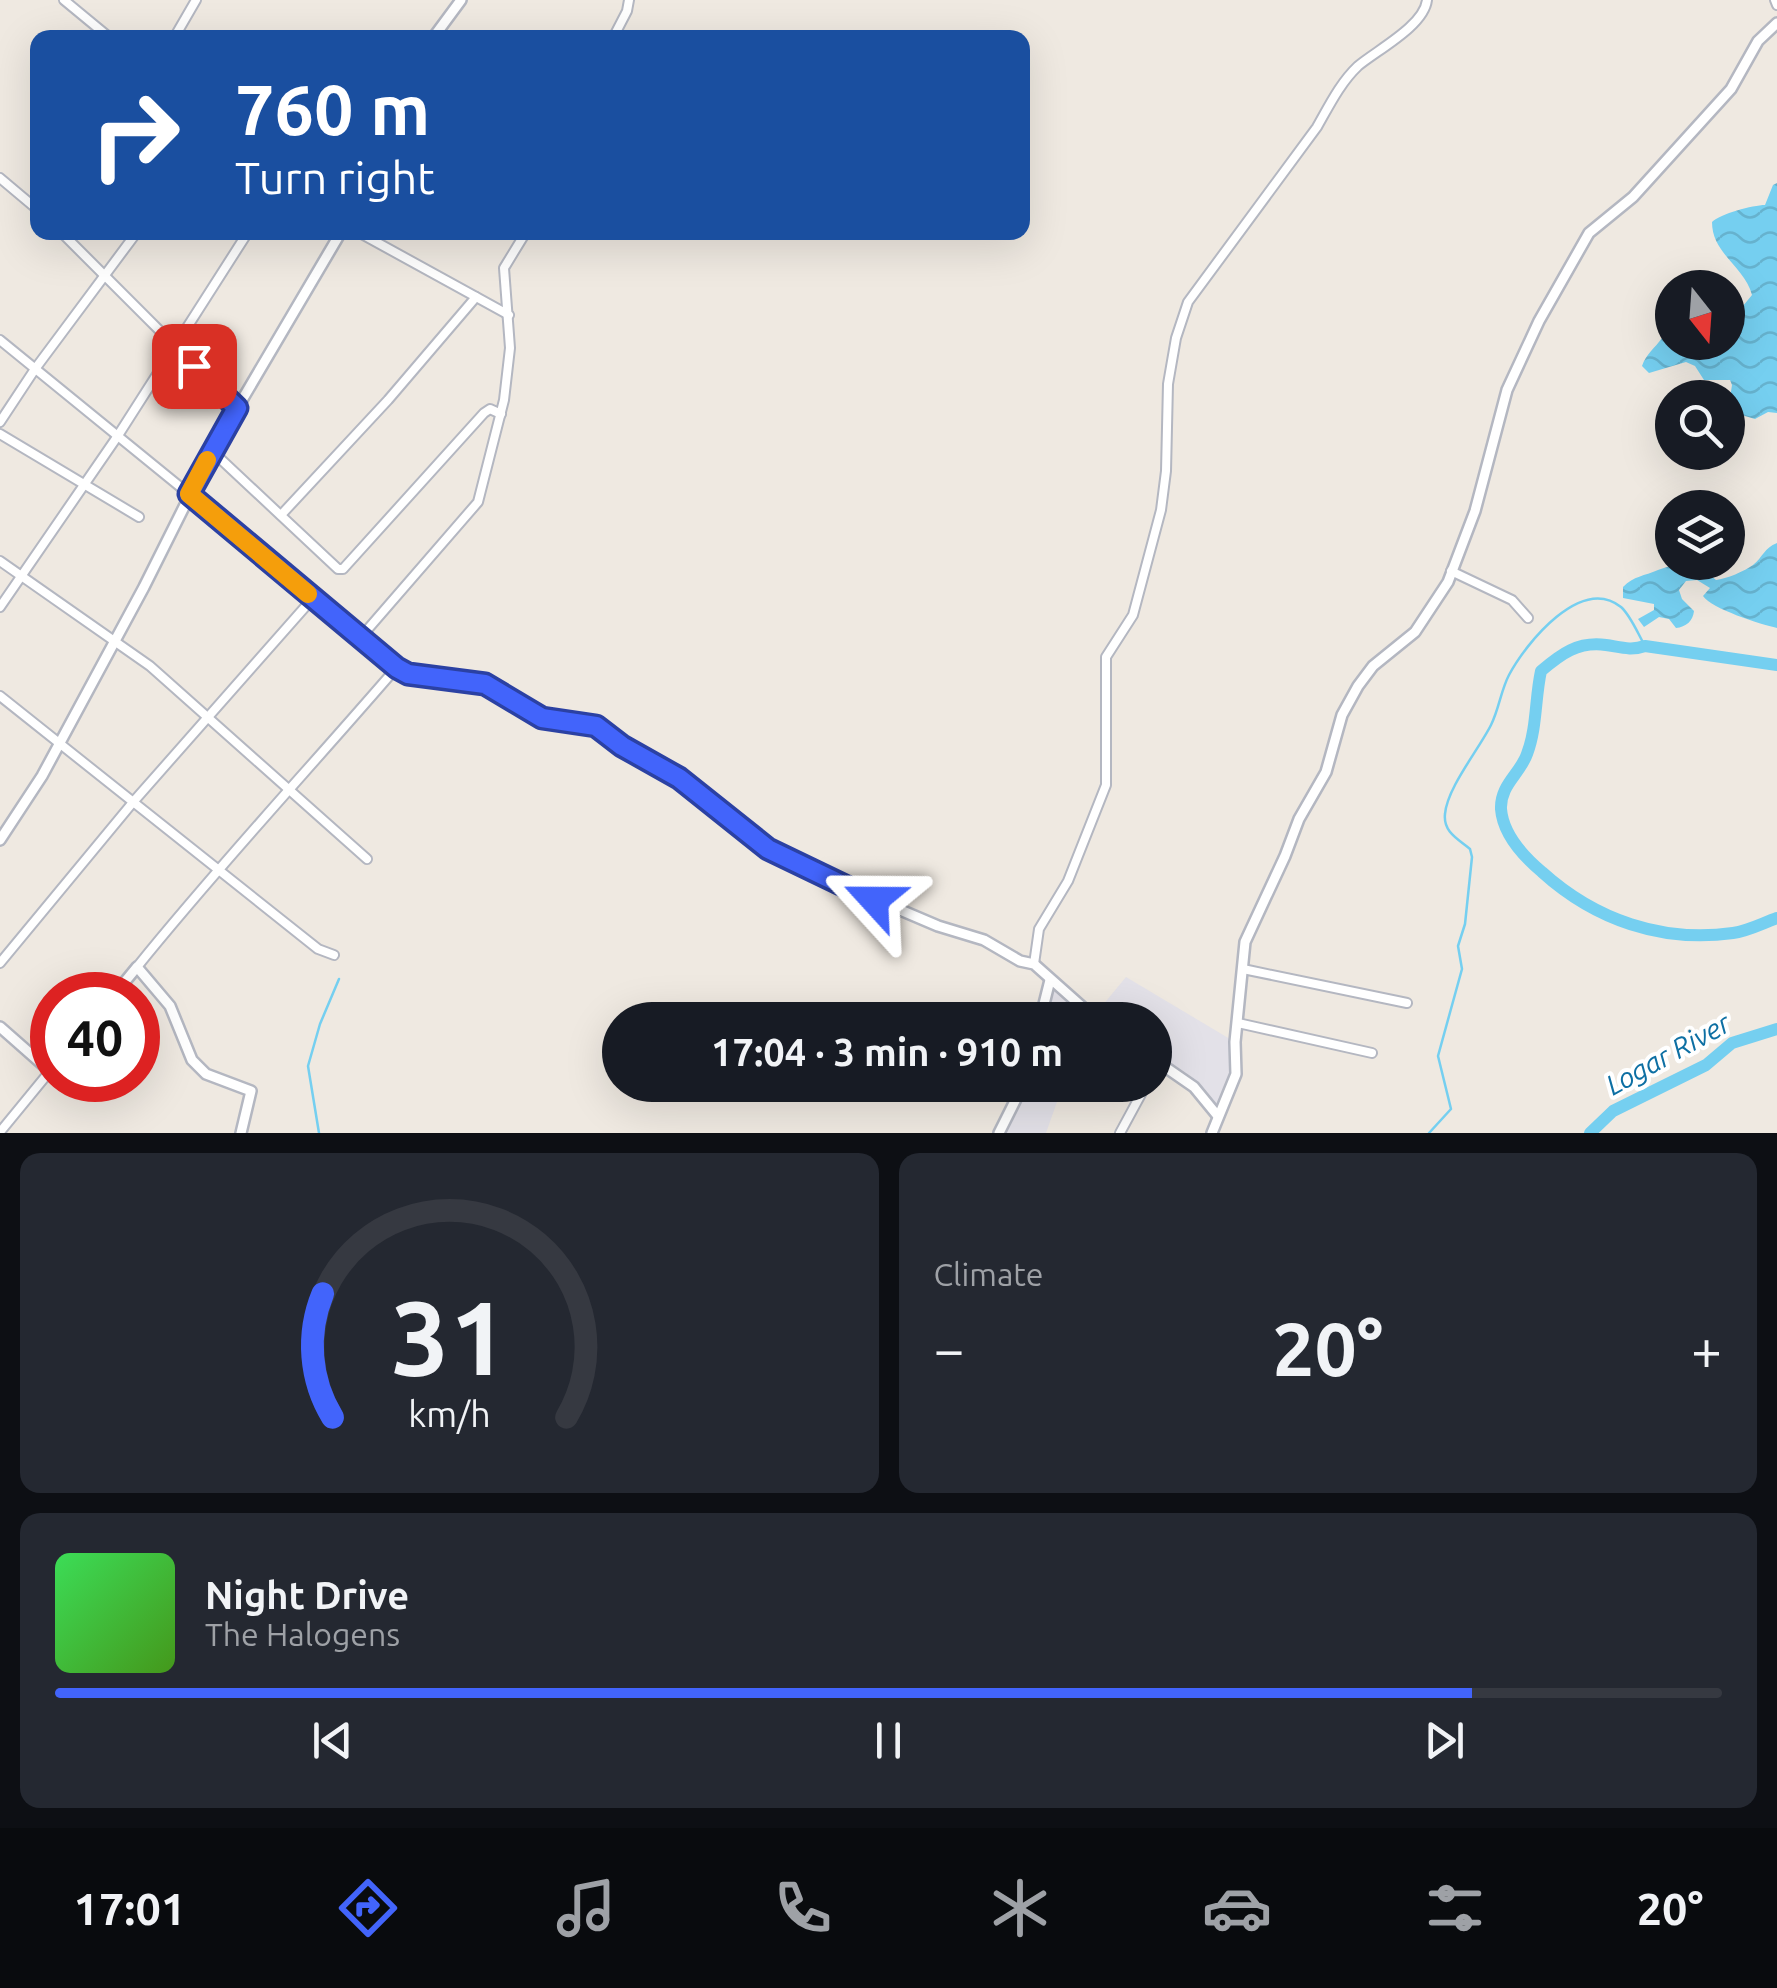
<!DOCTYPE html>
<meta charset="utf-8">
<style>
body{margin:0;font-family:Ubuntu,sans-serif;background:#242831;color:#f1f3f6;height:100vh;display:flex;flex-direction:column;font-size:38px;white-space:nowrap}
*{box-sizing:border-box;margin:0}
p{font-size:32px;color:#9ea1a6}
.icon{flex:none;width:55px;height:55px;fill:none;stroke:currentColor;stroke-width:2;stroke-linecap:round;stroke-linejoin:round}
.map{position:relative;height:1133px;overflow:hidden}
.drawer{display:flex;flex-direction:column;gap:20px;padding:20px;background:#0d0f14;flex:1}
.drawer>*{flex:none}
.guide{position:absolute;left:30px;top:30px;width:1000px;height:210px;border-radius:20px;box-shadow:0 10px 40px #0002;background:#1a4fa0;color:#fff;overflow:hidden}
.needle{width:65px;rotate:163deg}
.controls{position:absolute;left:1655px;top:270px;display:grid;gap:20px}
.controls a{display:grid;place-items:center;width:90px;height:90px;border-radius:50%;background:#171b24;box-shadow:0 10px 40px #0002;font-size:50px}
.speed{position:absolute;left:30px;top:972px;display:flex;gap:20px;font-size:50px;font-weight:700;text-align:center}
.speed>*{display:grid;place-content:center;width:130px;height:130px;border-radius:50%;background:#171b24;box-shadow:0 10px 40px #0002;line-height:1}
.speed .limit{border:15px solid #d22;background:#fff;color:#111}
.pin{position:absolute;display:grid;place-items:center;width:85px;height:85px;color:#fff;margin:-42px;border-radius:20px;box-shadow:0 5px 15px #0006}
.me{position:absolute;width:110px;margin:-55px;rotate:294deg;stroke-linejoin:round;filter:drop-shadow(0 0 8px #0008)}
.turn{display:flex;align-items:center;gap:35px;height:210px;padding:0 40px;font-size:45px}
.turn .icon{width:130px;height:130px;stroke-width:2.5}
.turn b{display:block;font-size:70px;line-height:85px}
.big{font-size:75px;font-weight:700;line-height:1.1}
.drawer .tile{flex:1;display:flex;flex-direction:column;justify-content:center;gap:15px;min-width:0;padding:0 35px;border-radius:20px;background:#242831}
.drawer .dial{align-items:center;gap:0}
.dial svg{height:260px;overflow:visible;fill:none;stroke:#363941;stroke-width:7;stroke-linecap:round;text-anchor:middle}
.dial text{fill:#f1f3f6;stroke:none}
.song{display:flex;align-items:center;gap:30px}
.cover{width:120px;height:120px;border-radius:15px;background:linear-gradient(135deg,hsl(130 70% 55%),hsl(100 70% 35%))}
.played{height:10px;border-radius:5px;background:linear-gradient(90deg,#4264fb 85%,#363941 85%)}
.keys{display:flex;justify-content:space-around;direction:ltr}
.heat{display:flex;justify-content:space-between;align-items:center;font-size:55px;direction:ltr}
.drawer .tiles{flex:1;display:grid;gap:20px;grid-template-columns:1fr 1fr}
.tile:last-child{grid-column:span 2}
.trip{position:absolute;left:602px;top:1002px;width:570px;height:100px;border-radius:50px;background:#171b24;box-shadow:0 10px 40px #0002;font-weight:700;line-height:100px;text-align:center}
.tabs{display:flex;height:160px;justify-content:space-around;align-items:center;background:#090b0e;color:#9ea1a6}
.tabs .icon{width:70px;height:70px}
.tabs .selected{color:#4264fb}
.tabs b{font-size:45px;color:#f1f3f6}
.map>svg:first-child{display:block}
.industrial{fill:#e3e1e8}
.water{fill:url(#water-waves)}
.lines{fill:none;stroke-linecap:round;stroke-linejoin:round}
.stream{stroke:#75cff0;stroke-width:2.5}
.river{stroke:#75cff0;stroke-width:12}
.minor-casing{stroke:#b4b7c1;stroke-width:12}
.tertiary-casing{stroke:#b4b7c1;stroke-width:14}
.minor{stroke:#fff;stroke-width:8}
.tertiary{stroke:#fff;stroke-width:9}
.route-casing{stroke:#2b41a3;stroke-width:25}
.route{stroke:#4264fb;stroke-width:18}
.slow{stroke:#f59e0b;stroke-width:18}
.labels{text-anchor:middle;stroke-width:8;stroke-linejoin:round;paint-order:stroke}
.water-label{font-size:28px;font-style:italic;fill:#0d6fa3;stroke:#fff}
</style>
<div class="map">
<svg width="1777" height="1133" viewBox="0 0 1777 1133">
<defs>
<pattern id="water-waves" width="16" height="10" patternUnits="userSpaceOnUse" patternTransform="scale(2.5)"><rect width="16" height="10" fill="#75cff0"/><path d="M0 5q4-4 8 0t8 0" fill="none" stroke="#66b2ce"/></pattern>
</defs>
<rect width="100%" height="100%" fill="#efe9e1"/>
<g class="industrial">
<path d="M 1126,977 L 1235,1042 L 1236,1060 L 1217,1115 L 1209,1102 L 1155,1060 L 1155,1020 L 1040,1020 L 1050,980 L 1093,1017 Z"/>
<path d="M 1023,1085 L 1063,1085 L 1046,1133 L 999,1133 Z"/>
</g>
<g class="water">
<path d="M 1777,183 L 1777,413 L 1768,412 L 1755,419 L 1728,411 L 1732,385 L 1730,380 L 1704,380 L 1695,366 L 1686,362 L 1649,373 L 1642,366 C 1646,354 1655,348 1662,338 C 1667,330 1665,323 1672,315 L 1672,342 L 1728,342 L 1728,324 L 1752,295 C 1745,267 1712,254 1712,222 C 1720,214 1753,205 1765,205 L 1773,185 Z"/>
<path d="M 1777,543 L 1777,628 C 1760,624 1712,609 1703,596 L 1710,588 L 1697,580 L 1686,581 L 1679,590 L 1682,599 L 1694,611 C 1693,621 1686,627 1676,628 L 1669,619 L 1659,617 L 1644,627 L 1638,619 L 1654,610 L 1654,604 L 1623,598 L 1623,587 C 1634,576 1644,576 1658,570 C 1687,560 1692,560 1716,580 C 1726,579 1745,571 1753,565 C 1763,557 1764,548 1777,543 Z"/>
</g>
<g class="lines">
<g class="stream">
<path d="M 319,1133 L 308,1066 L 320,1024 L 339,979"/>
<path d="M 1429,1133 L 1451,1109 L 1438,1056 L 1462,969 L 1458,946 L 1465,924 L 1472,857 L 1470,849 C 1458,839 1443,832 1445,814 C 1447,788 1479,749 1491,725 C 1499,709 1501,690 1509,675 C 1526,643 1581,575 1621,607 C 1631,616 1638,634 1645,646"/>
</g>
<g class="river">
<path d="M 1777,665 L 1645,646 C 1631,651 1620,647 1606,645 C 1578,641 1561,654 1541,671 C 1535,698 1537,728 1527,754 C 1520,774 1500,785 1501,809 C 1503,835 1523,856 1542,872 C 1595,920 1662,943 1733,933 C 1748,931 1763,923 1777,918"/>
<path d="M 1590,1133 L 1613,1111 L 1706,1065 L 1732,1043 L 1777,1029"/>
</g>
<defs>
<g id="minor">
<path d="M 64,0 L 110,38"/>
<path d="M 1775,0 L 1777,5"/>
<path d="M 174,38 L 196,0"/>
<path d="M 613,38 L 627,11 L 629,0"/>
<path d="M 0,178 L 38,210"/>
<path d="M 61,232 L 237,408"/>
<path d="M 358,232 L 509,315"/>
<path d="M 0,340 L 189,494"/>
<path d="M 0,422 L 35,369 L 137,232"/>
<path d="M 0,434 L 139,517"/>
<path d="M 212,451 L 338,569 L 343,569 L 484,413 L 490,409 L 501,414"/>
<path d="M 281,515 L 388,400 L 476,297"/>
<path d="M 0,561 L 150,666 L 367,859"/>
<path d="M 1451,571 L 1512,600 L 1528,618"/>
<path d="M 0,607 L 117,437 L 248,232"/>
<path d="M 361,637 L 478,502 L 504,400 L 510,348 L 504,268 L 526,232"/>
<path d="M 0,696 L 318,949 L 334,955"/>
<path d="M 0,963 L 134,801 L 313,598"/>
<path d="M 1034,964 L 1039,929 L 1068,881 L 1106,785 L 1106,657 L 1133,615 L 1161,510 L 1166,471 L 1168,384 L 1176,338 L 1188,302 L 1317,127 C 1329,106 1340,83 1358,66 C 1377,50 1424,26 1427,0"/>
<path d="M 137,967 C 220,864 310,768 397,667"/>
<path d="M 1243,969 L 1407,1003"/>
<path d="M 1238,1023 L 1372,1053"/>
<path d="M 0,1132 L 50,1071"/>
<path d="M 1120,1133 L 1146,1085"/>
</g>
<g id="tertiary">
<path d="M 433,38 L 461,0"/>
<path d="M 189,494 L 408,674 L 485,684 L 542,718 L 596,726 L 622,746 L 679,779 L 768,849 L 804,869 L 938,926 L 984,940 L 1020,961 L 1034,964 L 1097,1020"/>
<path d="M 0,840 L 42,776 L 144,587 L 212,451 L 341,232"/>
<path d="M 114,995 L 137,967 L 170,1006 L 192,1060 L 206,1074 L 251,1091 L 241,1133"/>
<path d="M 1040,1020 L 1050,980"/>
<path d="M 0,1027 L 50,1071 L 52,1067"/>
<path d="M 1155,1060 L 1194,1087 L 1217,1115"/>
<path d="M 999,1133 L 1023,1085"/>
<path d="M 1212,1133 L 1236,1074 L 1235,1042 L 1245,942 L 1285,856 L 1299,819 L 1326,772 L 1342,715 L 1358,686 L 1373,666 L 1415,632 L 1448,582 L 1475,511 L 1507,390 L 1539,321 L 1589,233 L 1633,197 L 1731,89 L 1758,41 L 1777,23"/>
</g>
</defs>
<use href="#minor" class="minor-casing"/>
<use href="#tertiary" class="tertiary-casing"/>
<use href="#minor" class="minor"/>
<use href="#tertiary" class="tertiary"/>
</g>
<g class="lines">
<defs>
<path id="route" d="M 194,366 L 237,408 L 189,494 L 397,668 L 408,674 L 485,684 L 542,718 L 596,726 L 622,746 L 679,778 L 768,849 L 874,900"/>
</defs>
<use href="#route" class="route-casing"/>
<use href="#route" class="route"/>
<path class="slow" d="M 207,460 L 189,494 L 308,594"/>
</g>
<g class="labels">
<g class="water-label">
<text transform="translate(1668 1054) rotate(-29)" y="10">Logar River</text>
</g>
</g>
</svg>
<div class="controls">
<a><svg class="needle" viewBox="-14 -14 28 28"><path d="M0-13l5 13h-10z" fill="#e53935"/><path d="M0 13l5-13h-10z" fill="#9ea1a6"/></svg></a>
<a><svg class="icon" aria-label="search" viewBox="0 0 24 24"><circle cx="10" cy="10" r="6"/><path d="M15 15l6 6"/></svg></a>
<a><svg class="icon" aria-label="layers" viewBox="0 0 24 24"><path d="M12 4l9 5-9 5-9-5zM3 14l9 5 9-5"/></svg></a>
</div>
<div class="speed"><div class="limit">40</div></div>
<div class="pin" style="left:194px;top:366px;background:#d93025"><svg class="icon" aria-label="arrive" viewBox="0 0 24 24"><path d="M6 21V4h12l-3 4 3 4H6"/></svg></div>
<svg class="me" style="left:874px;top:900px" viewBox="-20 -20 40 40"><path d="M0-17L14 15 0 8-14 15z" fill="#4264fb" stroke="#fff" stroke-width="4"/></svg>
<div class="trip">17:04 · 3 min · 910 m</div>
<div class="guide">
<div class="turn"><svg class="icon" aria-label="right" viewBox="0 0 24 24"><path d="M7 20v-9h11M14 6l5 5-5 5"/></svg><div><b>760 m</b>Turn right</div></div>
</div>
</div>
<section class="drawer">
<div class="tiles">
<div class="tile dial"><svg viewBox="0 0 100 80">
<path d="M14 69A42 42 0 1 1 86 69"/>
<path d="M14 69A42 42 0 0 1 11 31" stroke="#4264fb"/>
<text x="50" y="56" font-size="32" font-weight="700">31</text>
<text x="50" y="72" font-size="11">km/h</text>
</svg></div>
<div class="tile"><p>Climate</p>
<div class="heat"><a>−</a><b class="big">20°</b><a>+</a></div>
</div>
<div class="tile">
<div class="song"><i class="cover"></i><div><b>Night Drive</b><p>The Halogens</p></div></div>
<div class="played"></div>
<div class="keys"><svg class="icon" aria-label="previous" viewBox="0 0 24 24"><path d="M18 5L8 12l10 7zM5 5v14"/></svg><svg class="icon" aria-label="pause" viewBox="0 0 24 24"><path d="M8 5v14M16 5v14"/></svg><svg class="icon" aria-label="next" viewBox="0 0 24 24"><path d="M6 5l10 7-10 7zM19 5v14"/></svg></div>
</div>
</div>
</section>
<nav class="tabs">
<b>17:01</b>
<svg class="icon selected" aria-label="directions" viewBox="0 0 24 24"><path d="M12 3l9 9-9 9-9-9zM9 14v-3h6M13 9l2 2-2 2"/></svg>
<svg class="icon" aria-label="music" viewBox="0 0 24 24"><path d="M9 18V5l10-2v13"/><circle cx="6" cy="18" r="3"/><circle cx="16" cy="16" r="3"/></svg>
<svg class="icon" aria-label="phone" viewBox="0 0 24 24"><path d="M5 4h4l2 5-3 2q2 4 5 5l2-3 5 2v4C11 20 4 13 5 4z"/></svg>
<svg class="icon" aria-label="climate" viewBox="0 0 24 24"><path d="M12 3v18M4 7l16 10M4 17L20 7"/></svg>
<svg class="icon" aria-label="car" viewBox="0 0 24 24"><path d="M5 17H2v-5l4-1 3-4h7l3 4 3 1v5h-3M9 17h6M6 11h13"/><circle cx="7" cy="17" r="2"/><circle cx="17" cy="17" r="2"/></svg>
<svg class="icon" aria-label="filters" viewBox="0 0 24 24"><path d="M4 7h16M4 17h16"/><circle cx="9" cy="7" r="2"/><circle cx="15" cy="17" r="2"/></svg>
<b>20°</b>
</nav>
